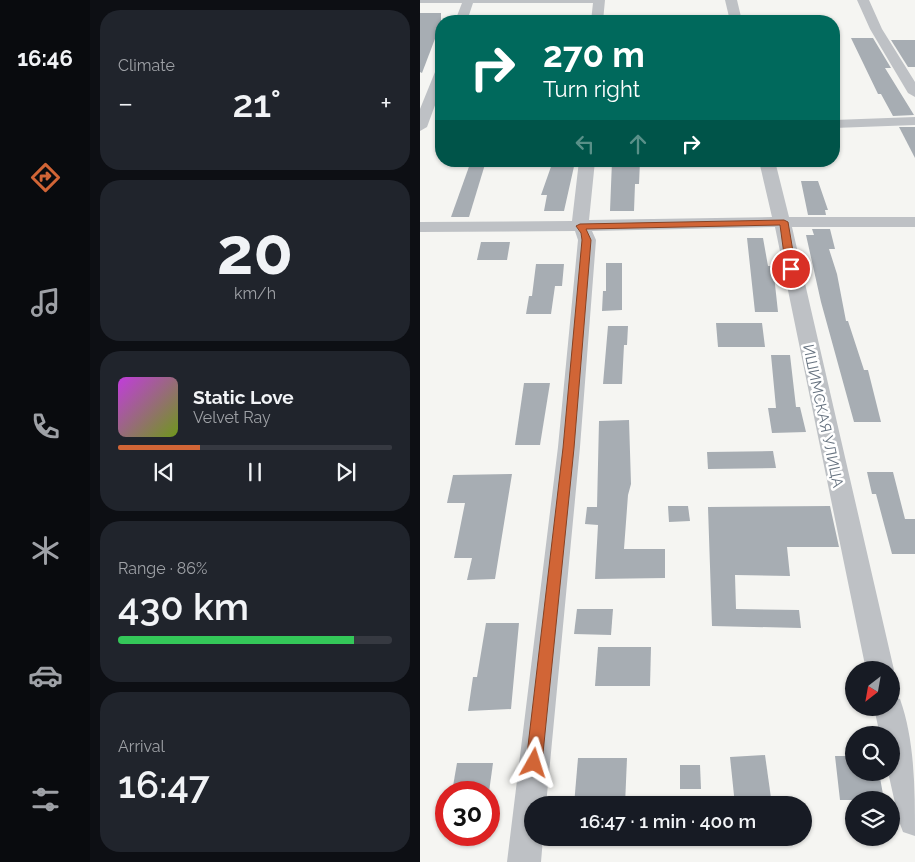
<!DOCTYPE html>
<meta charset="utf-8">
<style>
body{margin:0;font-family:Raleway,sans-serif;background:#20242c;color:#f1f3f6;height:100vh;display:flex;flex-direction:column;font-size:19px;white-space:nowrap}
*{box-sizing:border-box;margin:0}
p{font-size:16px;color:#9ea1a6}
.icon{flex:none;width:28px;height:28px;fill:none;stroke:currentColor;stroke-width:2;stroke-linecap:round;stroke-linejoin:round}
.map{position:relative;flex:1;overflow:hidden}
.side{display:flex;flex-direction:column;gap:10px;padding:10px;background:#0d0f14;width:330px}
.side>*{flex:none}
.top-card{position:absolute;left:15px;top:15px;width:405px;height:152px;border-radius:20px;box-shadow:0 1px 4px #0004;background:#00695c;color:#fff;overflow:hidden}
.needle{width:32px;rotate:211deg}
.buttons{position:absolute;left:425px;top:661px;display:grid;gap:10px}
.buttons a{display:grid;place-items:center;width:55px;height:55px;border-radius:50%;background:#171b24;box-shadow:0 1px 4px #0004;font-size:25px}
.speed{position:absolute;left:15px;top:781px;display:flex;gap:10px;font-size:25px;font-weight:700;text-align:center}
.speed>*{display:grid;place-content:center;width:65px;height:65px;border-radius:50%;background:#171b24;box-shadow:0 1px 4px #0004;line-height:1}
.speed .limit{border:8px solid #d22;background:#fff;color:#111}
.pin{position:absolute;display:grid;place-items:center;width:42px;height:42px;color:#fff;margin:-21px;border:2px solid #fff;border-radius:50%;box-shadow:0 1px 5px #0007}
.me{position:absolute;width:55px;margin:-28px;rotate:6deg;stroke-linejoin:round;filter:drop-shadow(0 0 4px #0008)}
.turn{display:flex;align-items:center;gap:18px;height:105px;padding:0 25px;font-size:22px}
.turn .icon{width:65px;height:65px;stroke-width:2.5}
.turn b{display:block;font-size:35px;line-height:42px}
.lanes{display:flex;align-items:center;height:48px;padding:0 25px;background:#0003;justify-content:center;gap:25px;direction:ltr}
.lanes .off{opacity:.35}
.big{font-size:38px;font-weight:600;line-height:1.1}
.side .tile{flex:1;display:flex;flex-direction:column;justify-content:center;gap:8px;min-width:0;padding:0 18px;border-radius:20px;background:#20242c}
.side .dial{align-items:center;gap:0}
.dial b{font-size:65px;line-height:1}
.song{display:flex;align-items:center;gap:15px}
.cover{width:60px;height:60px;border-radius:8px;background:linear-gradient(135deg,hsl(290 70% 55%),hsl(80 70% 35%))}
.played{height:5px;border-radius:2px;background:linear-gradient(90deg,#d16536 30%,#363941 30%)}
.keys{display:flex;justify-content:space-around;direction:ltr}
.heat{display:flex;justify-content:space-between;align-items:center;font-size:28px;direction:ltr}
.charge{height:8px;border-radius:4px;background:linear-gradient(90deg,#34c759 86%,#363941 0)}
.trip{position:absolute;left:104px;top:796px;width:288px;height:50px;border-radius:25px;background:#171b24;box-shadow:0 1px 4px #0004;font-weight:600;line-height:50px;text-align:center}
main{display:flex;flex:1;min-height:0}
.menu{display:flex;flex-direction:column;width:90px;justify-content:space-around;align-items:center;background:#090b0e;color:#9ea1a6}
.menu .icon{width:35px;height:35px}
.menu .on{color:#d16536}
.menu b{font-size:22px;color:#f1f3f6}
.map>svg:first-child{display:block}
.building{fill:#a7adb3}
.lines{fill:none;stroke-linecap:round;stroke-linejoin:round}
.minor{fill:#bec1c5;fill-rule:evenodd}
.route{fill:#d16536;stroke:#884223}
.labels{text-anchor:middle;stroke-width:5;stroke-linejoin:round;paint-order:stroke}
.street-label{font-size:15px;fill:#677380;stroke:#fff}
</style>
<main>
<nav class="menu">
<b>16:46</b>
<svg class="icon on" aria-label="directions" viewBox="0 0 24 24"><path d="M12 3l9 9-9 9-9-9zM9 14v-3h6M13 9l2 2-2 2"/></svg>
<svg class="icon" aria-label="music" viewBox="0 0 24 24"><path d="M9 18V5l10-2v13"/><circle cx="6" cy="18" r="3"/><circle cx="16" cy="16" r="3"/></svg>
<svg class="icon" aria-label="phone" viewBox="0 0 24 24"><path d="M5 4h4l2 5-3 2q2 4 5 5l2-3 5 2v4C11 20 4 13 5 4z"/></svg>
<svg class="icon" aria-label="climate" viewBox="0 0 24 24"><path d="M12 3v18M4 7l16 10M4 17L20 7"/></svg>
<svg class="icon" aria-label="car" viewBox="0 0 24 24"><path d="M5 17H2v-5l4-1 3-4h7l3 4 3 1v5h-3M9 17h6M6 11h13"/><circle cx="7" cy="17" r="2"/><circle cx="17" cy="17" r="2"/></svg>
<svg class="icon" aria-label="filters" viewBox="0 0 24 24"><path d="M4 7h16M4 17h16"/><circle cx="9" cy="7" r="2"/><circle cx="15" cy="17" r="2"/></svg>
</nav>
<section class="side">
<div class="tile"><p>Climate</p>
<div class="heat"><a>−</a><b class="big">21°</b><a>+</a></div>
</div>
<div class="tile dial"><b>20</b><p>km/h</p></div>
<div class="tile">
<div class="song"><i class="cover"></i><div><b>Static Love</b><p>Velvet Ray</p></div></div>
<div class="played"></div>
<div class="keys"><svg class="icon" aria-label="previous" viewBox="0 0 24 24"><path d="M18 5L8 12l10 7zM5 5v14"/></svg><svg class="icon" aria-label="pause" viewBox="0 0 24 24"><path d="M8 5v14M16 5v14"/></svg><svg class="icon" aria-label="next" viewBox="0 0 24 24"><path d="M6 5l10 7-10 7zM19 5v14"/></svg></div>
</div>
<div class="tile"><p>Range · 86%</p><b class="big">430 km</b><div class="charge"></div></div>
<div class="tile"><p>Arrival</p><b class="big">16:47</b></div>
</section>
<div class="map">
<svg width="495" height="862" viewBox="0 0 495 862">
<rect width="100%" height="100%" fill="#f5f5f2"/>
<g class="building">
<path d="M 0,13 L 21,13 L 21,23 L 2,73 L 0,72 Z"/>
<path d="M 431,38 L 453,38 L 471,68 L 465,68 L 494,115 L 473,116 L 461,94 L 458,94 Z"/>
<path d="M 471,40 L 495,40 L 495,67 L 488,67 Z"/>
<path d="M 479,127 L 495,127 L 495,158 Z"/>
<path d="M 51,161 L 66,161 L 49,217 L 31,217 Z"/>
<path d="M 133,161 L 155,162 L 144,211 L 124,211 L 127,195 L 121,195 Z"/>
<path d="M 192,161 L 220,161 L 219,184 L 215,184 L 214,211 L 190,211 Z"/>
<path d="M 381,181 L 398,181 L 408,210 L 405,210 L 406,215 L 388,215 Z"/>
<path d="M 392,229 L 410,229 L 415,249 L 409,249 L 417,274 L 426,321 L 428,321 L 444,370 L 448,370 L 461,422 L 434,422 L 401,302 L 386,235 L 394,235 Z"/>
<path d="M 327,238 L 343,238 L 348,266 L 353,266 L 358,312 L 335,312 Z"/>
<path d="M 61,242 L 90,242 L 87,260 L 57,260 Z"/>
<path d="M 186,263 L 202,263 L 202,310 L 182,311 L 183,291 L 186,291 Z"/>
<path d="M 116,264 L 144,264 L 142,286 L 135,286 L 131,314 L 106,314 L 109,296 L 112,296 Z"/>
<path d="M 296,323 L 342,323 L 345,347 L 298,347 Z"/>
<path d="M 188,326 L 208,326 L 207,345 L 204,345 L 202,384 L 183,384 Z"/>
<path d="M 351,355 L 370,355 L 376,407 L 380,407 L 386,432 L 352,433 L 348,408 L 356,408 Z"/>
<path d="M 104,383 L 130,383 L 120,445 L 95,445 Z"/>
<path d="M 209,420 L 211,484 L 208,495 L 204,549 L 245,549 L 245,578 L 175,579 L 178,525 L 165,524 L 167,507 L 177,507 L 179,421 Z"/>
<path d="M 353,451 L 356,468 L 288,469 L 287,452 Z"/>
<path d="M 447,472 L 473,472 L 485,519 L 495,519 L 495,554 L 472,554 L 456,494 L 452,494 Z"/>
<path d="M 92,474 L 75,579 L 47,580 L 52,558 L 34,558 L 45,503 L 27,503 L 33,475 Z"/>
<path d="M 248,506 L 268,506 L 270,521 L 249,522 Z"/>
<path d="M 410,506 L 419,547 L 367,547 L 370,576 L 315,575 L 316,609 L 379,610 L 381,628 L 292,626 L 288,507 Z"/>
<path d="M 157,609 L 193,609 L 191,635 L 154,634 Z"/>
<path d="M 66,623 L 99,623 L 91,709 L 48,711 L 53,677 L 57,677 Z"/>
<path d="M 178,647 L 231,647 L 230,686 L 175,686 Z"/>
<path d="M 345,755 L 352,805 L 315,805 L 310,757 Z"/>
<path d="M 415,756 L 434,756 L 434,772 L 459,772 L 464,800 L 420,800 Z"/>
<path d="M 158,758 L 207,758 L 205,805 L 154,805 Z"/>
<path d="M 37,763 L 73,763 L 69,792 L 32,792 Z"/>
<path d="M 260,765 L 280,765 L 281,789 L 260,789 Z"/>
</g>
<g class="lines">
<g class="minor">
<path d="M 0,0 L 185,0 L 183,21 L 171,21 L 173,3 L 53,3 L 47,21 L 35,21 L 42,3 L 0,3 Z"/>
<path d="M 305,0 L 317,0 L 322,21 L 310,21 Z"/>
<path d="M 437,0 L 449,0 L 462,29 L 495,82 L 495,97 L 488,93 L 450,29 Z"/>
<path d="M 21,68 L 21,89 L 7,127 L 0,131 L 0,109 L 15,72 Z"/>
<path d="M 495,117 L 495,125 L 414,128 L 414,120 Z"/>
<path d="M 159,161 L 175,161 L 169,220 L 352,217 L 339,161 L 355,161 L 369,217 L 495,217 L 495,227 L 372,227 L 474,670 L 471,676 L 471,670 L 446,670 L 355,227 L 172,231 L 176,240 L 160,447 L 126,805 L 112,805 L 112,838 L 123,838 L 121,862 L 87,862 L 138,447 L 158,240 L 155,231 L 0,232 L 0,222 L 152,221 Z"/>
<path d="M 471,696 L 480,699 C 495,741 495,791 495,836 L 483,832 L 479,821 L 468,772 L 471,772 L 471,735 L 460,735 L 454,708 L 471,708 Z"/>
</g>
</g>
<path class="route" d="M 364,220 L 368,222 L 376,269 L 371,271 L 366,269 L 360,225 L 166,229 L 171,240 L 154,448 L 122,763 L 120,768 L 114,770 L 109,768 L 106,763 L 143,448 L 162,240 L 161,233 L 156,226 L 160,224 Z"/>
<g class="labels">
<g class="street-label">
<text transform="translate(403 416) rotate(78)" y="5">ИШИМСКАЯ УЛИЦА</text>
</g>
</g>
</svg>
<div class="buttons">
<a><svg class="needle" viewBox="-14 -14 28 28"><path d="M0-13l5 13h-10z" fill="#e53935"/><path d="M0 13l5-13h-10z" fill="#9ea1a6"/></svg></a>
<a><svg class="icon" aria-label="search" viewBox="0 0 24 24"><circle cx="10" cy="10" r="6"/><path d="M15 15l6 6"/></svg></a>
<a><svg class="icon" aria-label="layers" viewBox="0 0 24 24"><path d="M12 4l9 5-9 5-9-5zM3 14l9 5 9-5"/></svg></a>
</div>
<div class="speed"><div class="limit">30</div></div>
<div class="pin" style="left:371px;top:269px;background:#d93025"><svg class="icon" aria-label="arrive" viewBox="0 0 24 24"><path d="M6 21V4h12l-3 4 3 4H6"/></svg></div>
<svg class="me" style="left:114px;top:763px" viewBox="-20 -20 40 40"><path d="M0-17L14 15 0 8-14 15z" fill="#d16536" stroke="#fff" stroke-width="4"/></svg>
<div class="trip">16:47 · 1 min · 400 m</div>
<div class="top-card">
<div class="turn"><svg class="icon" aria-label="right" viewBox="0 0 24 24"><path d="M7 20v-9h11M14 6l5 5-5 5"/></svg><div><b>270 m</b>Turn right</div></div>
<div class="lanes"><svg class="icon off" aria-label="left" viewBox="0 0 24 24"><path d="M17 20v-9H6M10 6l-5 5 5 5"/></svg><svg class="icon off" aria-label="ahead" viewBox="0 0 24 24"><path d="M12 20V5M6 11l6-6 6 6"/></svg><svg class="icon" aria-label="right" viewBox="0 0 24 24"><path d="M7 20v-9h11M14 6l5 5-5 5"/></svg></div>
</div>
</div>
</main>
